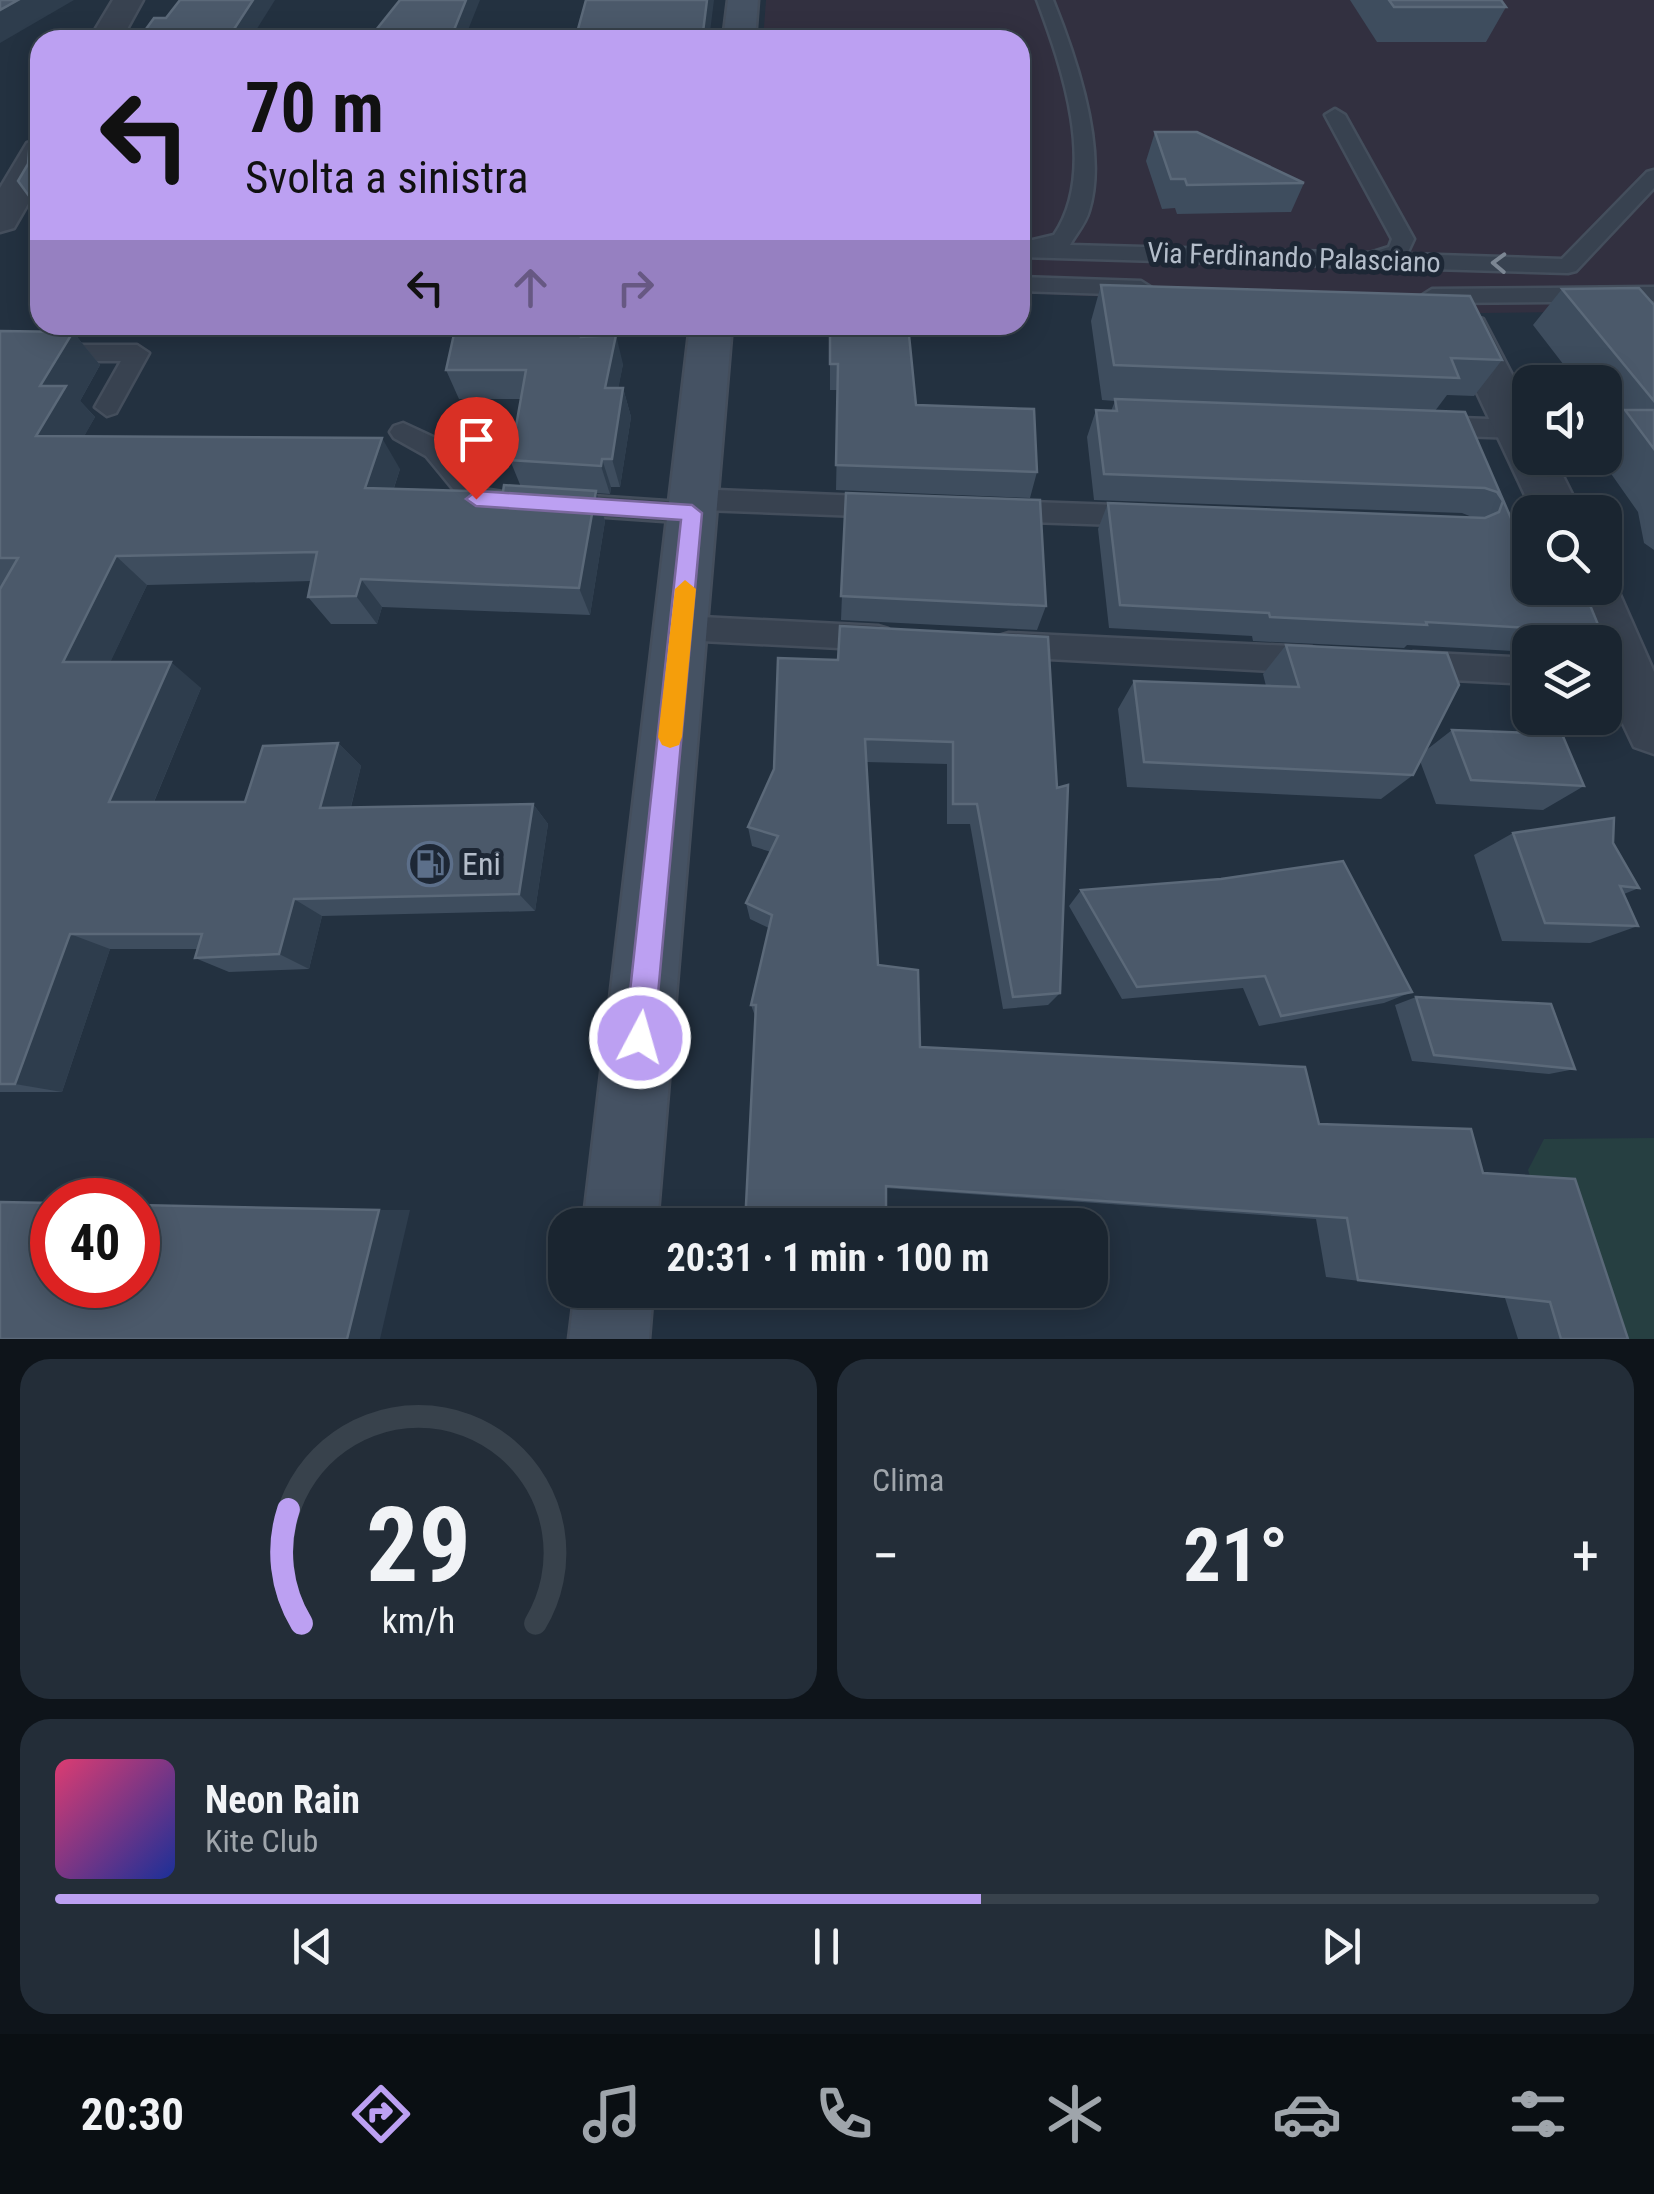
<!DOCTYPE html>
<html lang="it">
<meta charset="utf-8">
<style>
body{margin:0;font-family:"Roboto Condensed",sans-serif;background:#232d38;color:#f1f3f6;height:100vh;display:flex;flex-direction:column;font-size:38px;white-space:nowrap}
*{box-sizing:border-box;margin:0}
p{font-size:32px;color:#9fa5ab}
.icon{flex:none;width:55px;height:55px;fill:none;stroke:currentColor;stroke-width:2;stroke-linecap:round;stroke-linejoin:round}
.map{position:relative;height:1339px;overflow:hidden}
.panel{display:flex;flex-direction:column;gap:20px;padding:20px;background:#0e141a;flex:1}
.panel>*{flex:none}
.hud{position:absolute;left:30px;top:30px;width:1000px;height:305px;border-radius:30px;box-shadow:0 5px 25px #0003,0 0 0 2px #38424c;background:#bca0f2;color:#111;overflow:hidden}
.controls{position:absolute;left:1512px;top:365px;display:grid;gap:20px}
.controls a{display:grid;place-items:center;width:110px;height:110px;border-radius:20px;background:#1a2530;box-shadow:0 5px 25px #0003,0 0 0 2px #38424c;font-size:50px}
.speed{position:absolute;left:30px;top:1178px;display:flex;gap:20px;font-size:50px;font-weight:700;text-align:center}
.speed>*{display:grid;place-content:center;width:130px;height:130px;border-radius:50%;background:#1a2530;box-shadow:0 5px 25px #0003,0 0 0 2px #38424c;line-height:1}
.speed .limit{border:15px solid #d22;background:#fff;color:#111}
.pin{position:absolute;display:grid;place-items:center;width:85px;height:85px;color:#fff;margin:-102px -42px;border-radius:50% 50% 50% 0;rotate:-45deg;box-shadow:0 0 10px #0007}
.pin .icon{rotate:45deg}
.me{position:absolute;width:110px;margin:-55px;rotate:6deg;stroke-linejoin:round;filter:drop-shadow(0 0 8px #0008)}
.turn{display:flex;align-items:center;gap:35px;height:210px;padding:0 50px;font-size:45px}
.turn .icon{width:130px;height:130px;stroke-width:2.5}
.turn b{display:block;font-size:70px;line-height:85px}
.lanes{display:flex;align-items:center;height:95px;padding:0 50px;background:#0003;justify-content:center;gap:50px;direction:ltr}
.lanes .off{opacity:.35}
.big{font-size:75px;font-weight:700;line-height:1.1}
.panel .tile{flex:1;display:flex;flex-direction:column;justify-content:center;gap:15px;min-width:0;padding:0 35px;border-radius:30px;background:#232d38}
.panel .dial{align-items:center;gap:0}
.dial svg{height:260px;overflow:visible;fill:none;stroke:#38424c;stroke-width:7;stroke-linecap:round;text-anchor:middle}
.dial text{fill:#f1f3f6;stroke:none}
.song{display:flex;align-items:center;gap:30px}
.cover{width:120px;height:120px;border-radius:15px;background:linear-gradient(135deg,hsl(340 70% 55%),hsl(230 70% 35%))}
.played{height:10px;border-radius:5px;background:linear-gradient(90deg,#bca0f2 60%,#38424c 60%)}
.keys{display:flex;justify-content:space-around;direction:ltr}
.heat{display:flex;justify-content:space-between;align-items:center;font-size:55px;direction:ltr}
.panel .tiles{flex:1;display:grid;gap:20px;grid-template-columns:1fr 1fr}
.tile:last-child{grid-column:span 2}
.trip{position:absolute;left:548px;top:1208px;width:560px;height:100px;border-radius:30px;background:#1a2530;box-shadow:0 5px 25px #0003,0 0 0 2px #38424c;font-weight:700;line-height:100px;text-align:center}
.tabs{display:flex;height:160px;justify-content:space-around;align-items:center;background:#0a0f13;color:#9fa5ab}
.tabs .icon{width:70px;height:70px}
.tabs .active{color:#bca0f2}
.tabs b{font-size:45px;color:#f1f3f6}
.map>svg:first-child{display:block}
.medical{fill:#323040}
.green{fill:#263f41}
.lines{fill:none;stroke-linecap:round;stroke-linejoin:round}
.lane-casing{stroke:#444e5c;stroke-width:5}
.street-casing{stroke:#444e5c;stroke-width:5}
.secondary-casing{stroke:#444e5c;stroke-width:5}
.lane{fill:#384250;fill-rule:evenodd}
.street{fill:#384250;fill-rule:evenodd}
.secondary{fill:#455263;fill-rule:evenodd}
.wall{fill:#3e4d5e}
.shaded-wall{fill:#2e3d4d}
.building{fill:#4b596a;stroke:#5b6979;stroke-width:2.5}
.oneway{stroke:#7c8693}
.route{fill:#bca0f2;stroke:#7a689d;stroke-width:2.5}
.slow{fill:#f59e0b}
.labels{text-anchor:middle;stroke-width:10;stroke-linejoin:round;paint-order:stroke}
.far-street-label{font-size:28px;fill:#b4bdca;stroke:#1d2735}
.poi-label{font-size:32px;fill:#b4bdca;stroke:#1d2735;text-anchor:start}
</style>
<div class="map">
<svg width="1654" height="1339" viewBox="0 0 1654 1339">
<rect width="100%" height="100%" fill="#233140"/>
<path class="medical" d="M 766,0 L 1654,0 L 1654,311 L 1483,313 L 1020,293 L 1020,40 L 763,40 Z"/>
<path class="green" d="M 1654,1138 L 1654,1339 L 1580,1339 L 1528,1170 L 1544,1139 Z"/>
<g class="lines">
<defs>
<g id="lane">
<path d="M 1037,0 L 1053,0 C 1076,57 1108,150 1089,211 C 1086,223 1076,234 1070,245 L 1370,253 L 1389,247 L 1392,239 L 1325,115 L 1335,109 L 1345,115 L 1414,239 L 1407,254 L 1562,259 L 1647,172 L 1654,170 L 1654,188 L 1576,271 L 1568,273 L 1020,257 L 1020,243 L 1054,235 C 1098,170 1062,67 1037,0 Z"/>
<path d="M 1020,277 L 1141,281 L 1152,288 L 1141,295 L 1020,291 Z"/>
<path d="M 1654,287 L 1654,301 L 1432,303 L 1421,296 L 1432,289 Z"/>
<path d="M 0,345 L 137,345 L 149,353 L 116,413 L 107,416 L 95,407 L 121,361 L 0,361 Z"/>
<path d="M 1432,417 L 1517,420 L 1526,423 L 1530,429 L 1526,435 L 1517,438 L 1432,435 L 1423,432 L 1419,426 L 1423,420 Z"/>
<path d="M 403,423 L 444,442 L 483,489 L 516,494 L 520,501 L 516,508 L 507,511 L 467,506 L 426,456 L 394,438 L 390,432 L 394,426 Z"/>
<path d="M 693,489 L 885,497 L 894,500 L 898,507 L 894,514 L 885,517 L 704,510 L 702,520 L 692,523 L 563,514 L 554,511 L 550,504 L 554,497 L 563,494 L 681,502 L 684,492 Z"/>
<path d="M 1001,501 L 1145,506 L 1155,509 L 1158,516 L 1155,523 L 1145,526 L 1001,521 L 991,518 L 988,511 L 991,504 Z"/>
<path d="M 682,616 L 878,626 L 888,629 L 893,638 L 888,647 L 878,650 L 682,640 L 672,637 L 667,628 L 672,619 Z"/>
<path d="M 1009,633 L 1312,647 L 1323,651 L 1327,660 L 1323,669 L 1312,673 L 1009,657 L 999,654 L 994,645 L 999,636 Z"/>
<path d="M 1413,652 L 1530,658 L 1530,684 L 1413,678 L 1402,674 L 1398,665 L 1402,656 Z"/>
</g>
<g id="street">
<path d="M 113,0 L 143,0 L 121,40 L 89,40 Z"/>
<path d="M 40,140 L 40,183 L 14,228 L 0,232 L 0,188 L 27,143 Z"/>
<path d="M 1468,315 L 1483,319 L 1530,409 L 1530,458 L 1554,458 L 1581,512 L 1533,512 L 1447,329 L 1453,319 Z"/>
<path d="M 1605,572 L 1617,588 L 1654,672 L 1654,754 L 1634,747 L 1605,686 L 1605,642 L 1585,642 L 1565,588 L 1605,588 Z"/>
</g>
<g id="secondary">
<path d="M 728,0 L 758,0 L 755,40 L 723,40 Z"/>
<path d="M 690,325 L 732,325 L 657,1225 L 583,1225 Z"/>
<path d="M 575,1290 L 653,1290 L 649,1339 L 569,1339 Z"/>
</g>
</defs>
<use href="#lane" class="lane-casing"/>
<use href="#street" class="street-casing"/>
<use href="#secondary" class="secondary-casing"/>
<use href="#lane" class="lane"/>
<use href="#street" class="street"/>
<use href="#secondary" class="secondary"/>
</g>
<g class="wall">
<path d="M 1350,0 L 1501,0 L 1506,7 L 1486,42 L 1377,42 Z"/>
<path d="M 1155,132 L 1304,183 L 1291,212 L 1177,214 L 1175,208 L 1162,209 L 1146,161 Z"/>
<path d="M 1101,285 L 1502,360 L 1474,396 L 1447,395 L 1435,411 L 1465,412 L 1520,539 L 1601,632 L 1587,642 L 1530,642 L 1530,652 L 1407,645 L 1404,648 L 1253,641 L 1252,636 L 1109,628 L 1098,529 L 1108,503 L 1472,517 L 1462,513 L 1094,500 L 1087,437 L 1096,410 L 1111,411 L 1115,401 L 1102,400 L 1091,321 Z"/>
<path d="M 1562,289 L 1654,305 L 1654,550 L 1644,543 L 1638,512 L 1600,458 L 1605,458 L 1605,431 L 1610,425 L 1605,418 L 1605,382 L 1577,382 L 1533,325 Z"/>
<path d="M 830,325 L 916,405 L 1037,472 L 1030,498 L 836,490 L 838,390 L 830,390 Z"/>
<path d="M 0,331 L 73,332 L 100,365 L 80,401 L 95,417 L 84,436 L 400,469 L 394,488 L 503,492 L 521,487 L 510,460 L 521,399 L 459,399 L 446,370 L 594,336 L 623,364 L 618,388 L 623,388 L 631,417 L 620,487 L 611,487 L 610,494 L 596,493 L 605,521 L 590,615 L 382,607 L 377,624 L 331,624 L 308,597 L 311,581 L 147,585 L 110,662 L 201,688 L 154,802 L 245,802 L 338,743 L 361,766 L 351,807 L 533,804 L 548,824 L 535,911 L 322,916 L 309,969 L 229,972 L 195,958 L 197,949 L 110,949 L 62,1092 L 0,1092 Z"/>
<path d="M 846,493 L 1046,606 L 1037,630 L 841,620 Z"/>
<path d="M 1048,637 L 1060,993 L 1048,1005 L 1003,1009 L 970,824 L 947,824 L 947,764 L 866,762 L 878,965 L 920,1047 L 1319,1124 L 1483,1173 L 1628,1339 L 1518,1339 L 1505,1298 L 1326,1277 L 1316,1219 L 886,1188 L 755,1016 L 751,1005 L 769,928 L 750,919 L 746,903 L 771,852 L 752,846 L 748,827 L 838,660 Z"/>
<path d="M 1286,645 L 1425,751 L 1452,730 L 1584,786 L 1543,810 L 1436,804 L 1420,761 L 1413,775 L 1381,799 L 1127,787 L 1118,709 L 1134,681 L 1266,686 L 1263,674 Z"/>
<path d="M 1513,833 L 1613,843 L 1639,888 L 1624,894 L 1638,926 L 1590,943 L 1502,941 L 1474,855 Z"/>
<path d="M 1081,890 L 1412,992 L 1384,1003 L 1259,1026 L 1243,988 L 1122,999 L 1069,906 Z"/>
<path d="M 1416,997 L 1575,1069 L 1549,1074 L 1412,1061 L 1395,1005 Z"/>
</g>
<g class="shaded-wall">
<path d="M 18,0 L 74,0 L 0,43 L 0,10 Z"/>
<path d="M 253,0 L 275,0 L 250,40 L 227,40 Z"/>
<path d="M 466,0 L 480,0 L 464,40 L 450,40 Z"/>
<path d="M 707,0 L 714,0 L 709,40 L 702,40 Z"/>
<path d="M 112,325 L 123,325 L 118,333 Z"/>
<path d="M 583,325 L 595,325 L 589,366 L 581,337 Z"/>
<path d="M 73,332 L 100,365 L 80,401 L 95,417 L 67,467 L 36,436 L 40,386 Z"/>
<path d="M 616,335 L 623,364 L 613,417 L 605,388 Z"/>
<path d="M 623,388 L 631,417 L 620,487 L 612,459 Z"/>
<path d="M 382,438 L 400,469 L 384,517 L 365,488 Z"/>
<path d="M 602,459 L 611,487 L 610,494 L 601,466 Z"/>
<path d="M 596,491 L 605,521 L 590,615 L 579,588 Z"/>
<path d="M 116,556 L 147,585 L 98,688 L 63,662 Z"/>
<path d="M 361,579 L 382,607 L 377,624 L 356,596 Z"/>
<path d="M 171,662 L 201,688 L 145,823 L 109,802 Z"/>
<path d="M 338,743 L 361,766 L 345,829 L 320,808 Z"/>
<path d="M 533,804 L 548,824 L 535,911 L 519,894 Z"/>
<path d="M 294,899 L 322,916 L 309,969 L 279,954 Z"/>
<path d="M 70,934 L 110,949 L 62,1092 L 15,1084 Z"/>
<path d="M 379,1210 L 410,1210 L 380,1339 L 347,1339 Z"/>
</g>
<g class="building">
<path d="M 0,0 L 18,0 L 0,10 Z"/>
<path d="M 180,0 L 253,0 L 227,40 L 138,40 L 154,18 L 166,18 Z"/>
<path d="M 400,0 L 466,0 L 450,40 L 368,40 Z"/>
<path d="M 586,0 L 707,0 L 702,40 L 575,40 Z"/>
<path d="M 1389,0 L 1501,0 L 1506,7 L 1394,7 Z"/>
<rect x="916" y="39" width="79" height="1"/>
<path d="M 1155,132 L 1197,132 L 1304,183 L 1187,185 L 1185,179 L 1171,179 Z"/>
<path d="M 29,152 L 40,163 L 40,211 L 18,181 L 28,164 Z"/>
<path d="M 40,237 L 40,250 L 31,241 Z"/>
<path d="M 1101,285 L 1470,296 L 1502,360 L 1451,358 L 1459,378 L 1114,365 Z"/>
<path d="M 1639,288 L 1654,305 L 1654,401 L 1562,289 Z"/>
<path d="M 456,325 L 583,325 L 581,337 L 616,335 L 605,388 L 623,388 L 612,459 L 602,459 L 601,466 L 510,460 L 526,370 L 446,370 Z"/>
<path d="M 830,325 L 908,325 L 916,405 L 1034,409 L 1037,472 L 836,465 L 838,364 L 830,364 Z"/>
<path d="M 0,331 L 73,332 L 40,386 L 66,386 L 36,436 L 382,438 L 365,488 L 503,492 L 504,485 L 596,491 L 579,588 L 361,579 L 356,596 L 308,597 L 317,552 L 116,556 L 63,662 L 171,662 L 109,802 L 245,802 L 263,746 L 338,743 L 320,808 L 533,804 L 519,894 L 294,899 L 279,954 L 195,958 L 202,934 L 70,934 L 15,1084 L 0,1084 L 0,589 L 18,558 L 0,558 Z"/>
<path d="M 1115,399 L 1465,412 L 1520,539 L 1530,539 L 1530,588 L 1583,588 L 1601,632 L 1426,622 L 1427,625 L 1270,617 L 1269,613 L 1120,605 L 1108,503 L 1485,518 L 1499,512 L 1503,501 L 1497,492 L 1485,488 L 1104,474 L 1096,410 L 1117,411 Z"/>
<path d="M 1625,410 L 1654,410 L 1654,449 Z"/>
<path d="M 846,493 L 1040,500 L 1046,606 L 841,596 Z"/>
<path d="M 840,626 L 1048,637 L 1057,788 L 1068,785 L 1060,993 L 1013,997 L 977,804 L 953,804 L 953,742 L 865,739 L 878,965 L 918,970 L 920,1047 L 1305,1067 L 1319,1124 L 1471,1129 L 1483,1173 L 1575,1179 L 1628,1339 L 1561,1339 L 1550,1302 L 1358,1280 L 1347,1218 L 886,1186 L 886,1225 L 745,1225 L 756,1005 L 751,1005 L 772,915 L 746,903 L 778,836 L 748,827 L 774,769 L 778,658 L 838,660 Z"/>
<path d="M 1286,645 L 1447,653 L 1459,685 L 1413,775 L 1144,762 L 1134,681 L 1299,687 Z"/>
<path d="M 1452,730 L 1562,734 L 1584,786 L 1471,780 Z"/>
<path d="M 1614,818 L 1613,843 L 1639,888 L 1620,886 L 1638,926 L 1545,923 L 1513,833 Z"/>
<path d="M 1343,861 L 1412,992 L 1281,1016 L 1265,976 L 1137,987 L 1081,890 L 1221,879 Z"/>
<path d="M 1416,997 L 1551,1004 L 1575,1069 L 1434,1055 Z"/>
<path d="M 0,1202 L 52,1203 L 52,1285 L 138,1285 L 138,1205 L 379,1210 L 347,1339 L 0,1339 Z"/>
</g>
<defs><path id="oneway-chevron" d="M-2-3.5L2.5 0L-2 3.5" fill="none" stroke-width="1.6" stroke-linecap="round" stroke-linejoin="round" transform="scale(2.5)"/></defs>
<use class="oneway" href="#oneway-chevron" transform="translate(1499 263) rotate(-178)"/>
<path class="route" d="M 476,491 L 692,505 L 702,513 L 654,1038 L 649,1048 L 640,1052 L 630,1048 L 625,1038 L 681,520 L 476,506 L 466,499 Z"/>
<path class="slow" d="M 685,580 L 696,589 L 682,737 L 679,745 L 670,748 L 662,745 L 658,737 L 675,589 Z"/>
<defs>
<symbol id="fuel-ring" viewBox="-11 -11 22 22"><circle r="9.5" fill="#1d2735" stroke="#5c6f8a" stroke-width="1.5"/><path d="M-5.5-6h7V0h2V4h1.3V-2.5L3-4.5l.8-.8L6-3V5H2.5V1h-1V6h-7ZM-4.2-4.7v3.2H.2V-4.7Z" fill="#5c6f8a"/></symbol>
</defs>
<g fill-rule="evenodd">
<use href="#fuel-ring" x="405" y="839" width="50" height="50"/>
</g>
<g class="labels">
<g class="far-street-label">
<text transform="translate(1294 257) rotate(2)" y="10">Via Ferdinando Palasciano</text>
</g>
<g class="poi-label">
<text x="462" y="875">Eni</text>
</g>
</g>
</svg>
<div class="controls">
<a><svg class="icon" aria-label="sound" viewBox="0 0 24 24"><path d="M4 9h4l5-4v14l-5-4H4zM17 9q2 3 0 6"/></svg></a>
<a><svg class="icon" aria-label="search" viewBox="0 0 24 24"><circle cx="10" cy="10" r="6"/><path d="M15 15l6 6"/></svg></a>
<a><svg class="icon" aria-label="layers" viewBox="0 0 24 24"><path d="M12 4l9 5-9 5-9-5zM3 14l9 5 9-5"/></svg></a>
</div>
<div class="speed"><div class="limit">40</div></div>
<div class="pin" style="left:476px;top:499px;background:#d93025"><svg class="icon" aria-label="arrive" viewBox="0 0 24 24"><path d="M6 21V4h12l-3 4 3 4H6"/></svg></div>
<svg class="me" style="left:640px;top:1038px" viewBox="-20 -20 40 40"><circle r="17" fill="#bca0f2" stroke="#fff" stroke-width="3"/><path d="M0-11L8 9 0 5-8 9z" fill="#fff"/></svg>
<div class="trip">20:31 · 1 min · 100 m</div>
<div class="hud">
<div class="turn"><svg class="icon" aria-label="left" viewBox="0 0 24 24"><path d="M17 20v-9H6M10 6l-5 5 5 5"/></svg><div><b>70 m</b>Svolta a sinistra</div></div>
<div class="lanes"><svg class="icon" aria-label="left" viewBox="0 0 24 24"><path d="M17 20v-9H6M10 6l-5 5 5 5"/></svg><svg class="icon off" aria-label="ahead" viewBox="0 0 24 24"><path d="M12 20V5M6 11l6-6 6 6"/></svg><svg class="icon off" aria-label="right" viewBox="0 0 24 24"><path d="M7 20v-9h11M14 6l5 5-5 5"/></svg></div>
</div>
</div>
<section class="panel">
<div class="tiles">
<div class="tile dial"><svg viewBox="0 0 100 80">
<path d="M14 69A42 42 0 1 1 86 69"/>
<path d="M14 69A42 42 0 0 1 10 34" stroke="#bca0f2"/>
<text x="50" y="56" font-size="32" font-weight="700">29</text>
<text x="50" y="72" font-size="11">km/h</text>
</svg></div>
<div class="tile"><p>Clima</p>
<div class="heat"><a>−</a><b class="big">21°</b><a>+</a></div>
</div>
<div class="tile">
<div class="song"><i class="cover"></i><div><b>Neon Rain</b><p>Kite Club</p></div></div>
<div class="played"></div>
<div class="keys"><svg class="icon" aria-label="previous" viewBox="0 0 24 24"><path d="M18 5L8 12l10 7zM5 5v14"/></svg><svg class="icon" aria-label="pause" viewBox="0 0 24 24"><path d="M8 5v14M16 5v14"/></svg><svg class="icon" aria-label="next" viewBox="0 0 24 24"><path d="M6 5l10 7-10 7zM19 5v14"/></svg></div>
</div>
</div>
</section>
<nav class="tabs">
<b>20:30</b>
<svg class="icon active" aria-label="directions" viewBox="0 0 24 24"><path d="M12 3l9 9-9 9-9-9zM9 14v-3h6M13 9l2 2-2 2"/></svg>
<svg class="icon" aria-label="music" viewBox="0 0 24 24"><path d="M9 18V5l10-2v13"/><circle cx="6" cy="18" r="3"/><circle cx="16" cy="16" r="3"/></svg>
<svg class="icon" aria-label="phone" viewBox="0 0 24 24"><path d="M5 4h4l2 5-3 2q2 4 5 5l2-3 5 2v4C11 20 4 13 5 4z"/></svg>
<svg class="icon" aria-label="climate" viewBox="0 0 24 24"><path d="M12 3v18M4 7l16 10M4 17L20 7"/></svg>
<svg class="icon" aria-label="car" viewBox="0 0 24 24"><path d="M5 17H2v-5l4-1 3-4h7l3 4 3 1v5h-3M9 17h6M6 11h13"/><circle cx="7" cy="17" r="2"/><circle cx="17" cy="17" r="2"/></svg>
<svg class="icon" aria-label="filters" viewBox="0 0 24 24"><path d="M4 7h16M4 17h16"/><circle cx="9" cy="7" r="2"/><circle cx="15" cy="17" r="2"/></svg>
</nav>
